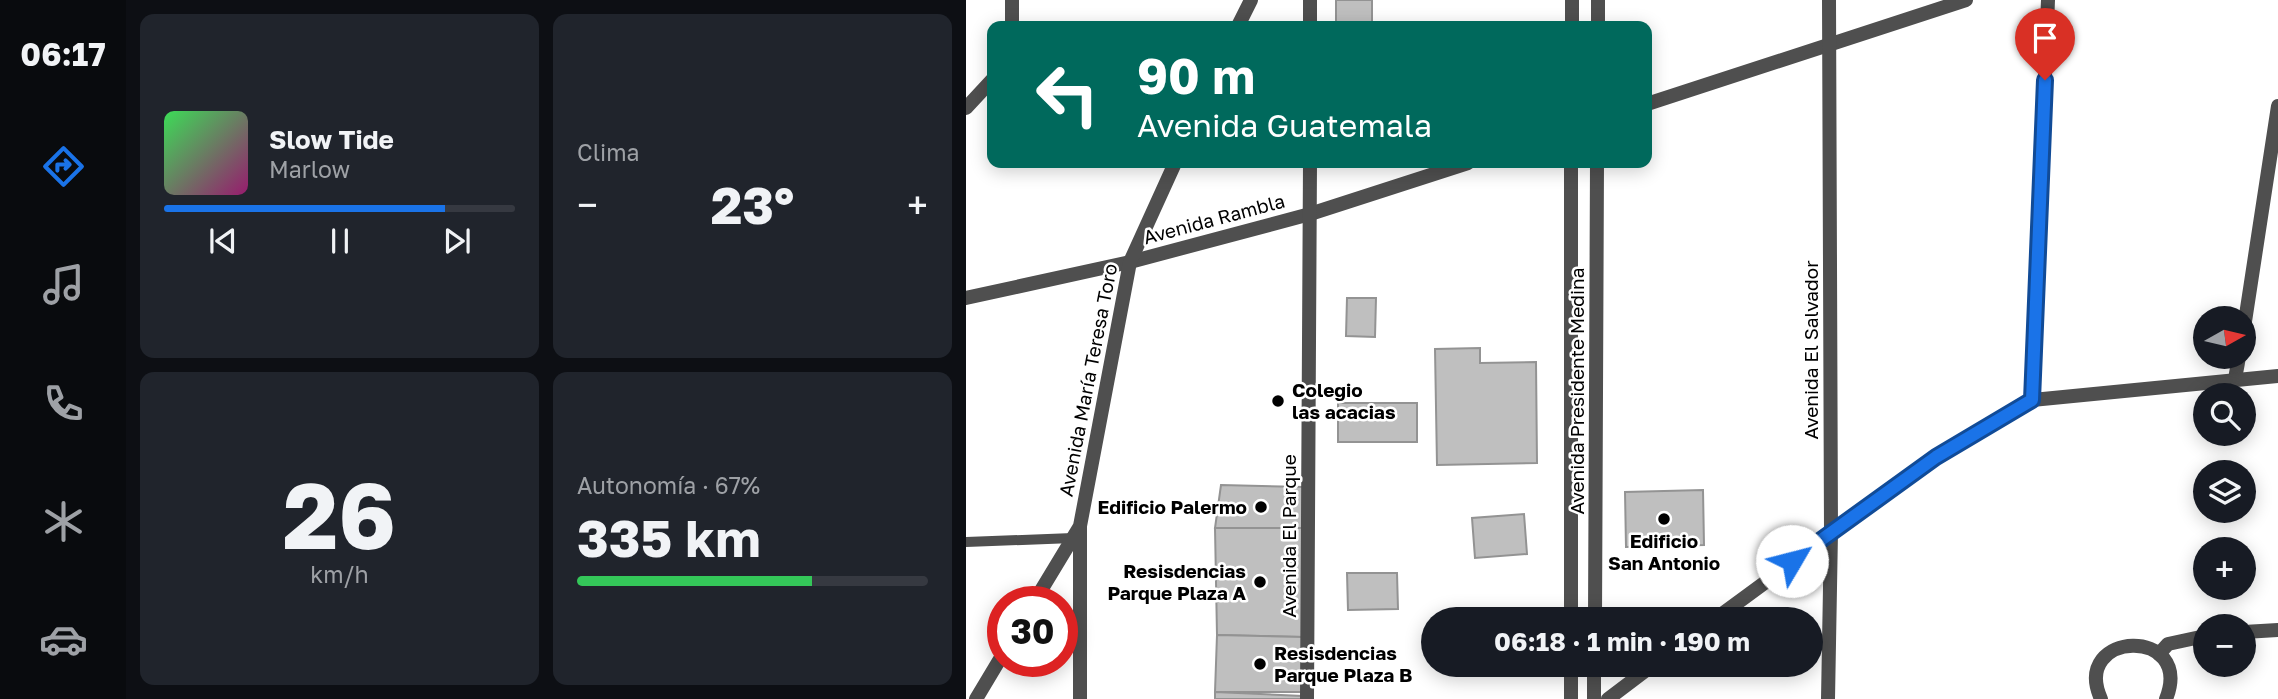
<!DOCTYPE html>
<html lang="es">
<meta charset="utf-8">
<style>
body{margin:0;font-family:"Golos Text",sans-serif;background:#20242c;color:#f1f3f6;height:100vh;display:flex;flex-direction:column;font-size:26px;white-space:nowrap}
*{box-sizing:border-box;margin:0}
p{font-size:23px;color:#9ea1a6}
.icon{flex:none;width:38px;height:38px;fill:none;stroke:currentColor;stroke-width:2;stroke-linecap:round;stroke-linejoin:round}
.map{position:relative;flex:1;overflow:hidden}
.panel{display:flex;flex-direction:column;gap:14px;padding:14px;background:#0d0f14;width:840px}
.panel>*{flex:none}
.banner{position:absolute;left:21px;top:21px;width:665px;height:147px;border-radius:14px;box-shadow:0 4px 18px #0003;background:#00695c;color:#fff;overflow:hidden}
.needle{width:46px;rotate:82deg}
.tools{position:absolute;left:1227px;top:306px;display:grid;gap:14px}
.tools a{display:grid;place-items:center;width:63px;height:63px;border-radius:50%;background:#171b24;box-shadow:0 4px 18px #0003;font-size:35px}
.speed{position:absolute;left:21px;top:586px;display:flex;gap:14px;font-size:35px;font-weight:700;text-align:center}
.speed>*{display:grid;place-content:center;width:91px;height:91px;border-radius:50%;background:#171b24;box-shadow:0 4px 18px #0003;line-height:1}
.speed .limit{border:10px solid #d22;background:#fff;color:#111}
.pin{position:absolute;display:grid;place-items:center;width:60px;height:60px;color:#fff;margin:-72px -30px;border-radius:50% 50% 50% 0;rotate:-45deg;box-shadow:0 0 7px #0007}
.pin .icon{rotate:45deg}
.me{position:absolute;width:77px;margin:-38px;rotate:53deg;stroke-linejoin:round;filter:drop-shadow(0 0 5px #0008)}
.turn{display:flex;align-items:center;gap:24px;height:147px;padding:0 35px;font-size:32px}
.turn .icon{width:91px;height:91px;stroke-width:2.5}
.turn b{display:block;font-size:49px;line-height:60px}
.big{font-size:52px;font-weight:700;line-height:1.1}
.panel .card{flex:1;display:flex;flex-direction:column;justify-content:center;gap:10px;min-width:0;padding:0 24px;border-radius:14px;background:#20242c}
.panel .dial{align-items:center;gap:0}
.dial b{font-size:91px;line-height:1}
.song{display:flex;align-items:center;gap:21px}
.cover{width:84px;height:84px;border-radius:10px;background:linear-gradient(135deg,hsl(130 70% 55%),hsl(320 70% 35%))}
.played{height:7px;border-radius:4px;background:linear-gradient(90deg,#1a73e8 80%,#363941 80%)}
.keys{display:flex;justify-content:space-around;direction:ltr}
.heat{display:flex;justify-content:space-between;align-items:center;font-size:38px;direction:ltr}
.charge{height:10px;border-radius:5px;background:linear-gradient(90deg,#34c759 67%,#363941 0)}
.panel .tiles{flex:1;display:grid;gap:14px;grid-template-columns:repeat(2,1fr)}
.trip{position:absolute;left:455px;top:607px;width:402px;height:70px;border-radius:35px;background:#171b24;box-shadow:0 4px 18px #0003;font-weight:700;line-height:70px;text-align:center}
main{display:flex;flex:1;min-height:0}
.menu{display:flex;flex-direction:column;width:126px;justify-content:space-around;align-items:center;background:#090b0e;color:#9ea1a6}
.menu .icon{width:49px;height:49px}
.menu .active{color:#1a73e8}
.menu b{font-size:32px;color:#f1f3f6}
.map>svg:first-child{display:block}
.building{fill:#bfbfbf;stroke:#939393;stroke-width:2}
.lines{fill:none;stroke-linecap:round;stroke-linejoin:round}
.service{stroke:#4f4f4f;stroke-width:10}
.minor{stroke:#4f4f4f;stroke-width:14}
.tertiary{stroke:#4f4f4f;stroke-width:14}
.route-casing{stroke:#114b97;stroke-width:18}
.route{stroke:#1a73e8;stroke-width:12}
.poi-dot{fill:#000;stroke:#fff;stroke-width:2.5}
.labels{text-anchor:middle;stroke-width:5;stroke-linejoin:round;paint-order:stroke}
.street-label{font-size:19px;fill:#000;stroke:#fff}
.poi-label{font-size:19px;font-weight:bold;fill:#000;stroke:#fff;text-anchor:start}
</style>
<main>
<nav class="menu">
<b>06:17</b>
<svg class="icon active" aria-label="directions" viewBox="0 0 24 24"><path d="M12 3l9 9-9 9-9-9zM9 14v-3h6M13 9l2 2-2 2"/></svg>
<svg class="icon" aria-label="music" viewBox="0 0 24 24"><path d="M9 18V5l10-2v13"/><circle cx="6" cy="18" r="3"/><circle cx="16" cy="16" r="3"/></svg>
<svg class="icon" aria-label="phone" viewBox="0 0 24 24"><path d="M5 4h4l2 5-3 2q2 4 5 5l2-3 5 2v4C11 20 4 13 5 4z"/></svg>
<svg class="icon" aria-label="climate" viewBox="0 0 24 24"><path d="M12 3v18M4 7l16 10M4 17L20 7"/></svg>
<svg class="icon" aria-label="car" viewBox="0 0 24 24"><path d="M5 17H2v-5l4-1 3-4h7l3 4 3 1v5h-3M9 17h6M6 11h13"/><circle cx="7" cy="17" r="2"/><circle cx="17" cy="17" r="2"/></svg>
</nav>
<section class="panel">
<div class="tiles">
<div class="card">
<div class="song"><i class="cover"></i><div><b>Slow Tide</b><p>Marlow</p></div></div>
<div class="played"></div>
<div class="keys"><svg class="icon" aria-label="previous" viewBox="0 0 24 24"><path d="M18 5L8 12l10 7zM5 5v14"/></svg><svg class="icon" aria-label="pause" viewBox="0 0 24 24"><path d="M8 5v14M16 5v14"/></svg><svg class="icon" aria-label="next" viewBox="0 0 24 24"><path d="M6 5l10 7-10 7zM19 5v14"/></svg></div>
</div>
<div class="card"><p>Clima</p>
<div class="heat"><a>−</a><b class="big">23°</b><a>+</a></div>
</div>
<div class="card dial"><b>26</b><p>km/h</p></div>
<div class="card"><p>Autonomía · 67%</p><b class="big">335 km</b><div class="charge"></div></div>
</div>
</section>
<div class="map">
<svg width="1312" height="699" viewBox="0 0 1312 699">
<rect width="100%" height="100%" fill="#fff"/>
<g class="building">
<rect x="370" y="0" width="36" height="26"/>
<path d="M 381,298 L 410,298 L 409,337 L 380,336 Z"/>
<path d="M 514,348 L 514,363 L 570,362 L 571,463 L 471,465 L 469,349 Z"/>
<rect x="372" y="403" width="79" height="39"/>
<path d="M 255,485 L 338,487 L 338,528 L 249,528 Z"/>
<path d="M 737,490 L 738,545 L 660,547 L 659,492 Z"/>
<path d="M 558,514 L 561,554 L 509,558 L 506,518 Z"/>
<path d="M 249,528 L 338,528 L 337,637 L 251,635 Z"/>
<path d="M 381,573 L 431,573 L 432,609 L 382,610 Z"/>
<path d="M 251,635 L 337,637 L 338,692 L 249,692 Z"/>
<path d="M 249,692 L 336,696 L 336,699 L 249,699 Z"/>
</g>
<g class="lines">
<path class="service" d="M 0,542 L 107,538"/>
<g class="minor">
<path d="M 46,26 L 46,0"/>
<path d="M 272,26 L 285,0"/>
<path d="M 344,26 L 344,0"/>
<path d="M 681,104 L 1000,0"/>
<path d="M 0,108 L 26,80"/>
<path d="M 0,298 L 164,262 L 344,214 L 502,163"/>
<path d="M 1278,328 L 1312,106"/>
<path d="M 1269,379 L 1273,357"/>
<path d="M 1066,400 L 1082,0"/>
<path d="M 68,602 L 114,526 L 164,262 L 209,163"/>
<path d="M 748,620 L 970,457 L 1066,400 L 1312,376"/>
<path d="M 1278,632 L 1312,630"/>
<path d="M 1193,654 L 1202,644 L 1239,636"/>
<path d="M 10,699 L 37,654"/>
<path d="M 114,699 L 114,527"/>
<path d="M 341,699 L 344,163"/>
<path d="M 642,699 L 687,665"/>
<path d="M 862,699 L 865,532 L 863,0"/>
<path d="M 1135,699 C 1104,630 1229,626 1200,699"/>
</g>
<g class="tertiary">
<path d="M 632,0 L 632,26"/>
<path d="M 606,26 L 606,0"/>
<path d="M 605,620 L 605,163"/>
<path d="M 629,620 L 631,163"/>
<path d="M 605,699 L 605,665"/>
<path d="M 628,699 L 628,665"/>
</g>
</g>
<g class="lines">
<defs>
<path id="route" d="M 826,561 L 970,457 L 1066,400 L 1079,80"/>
</defs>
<use href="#route" class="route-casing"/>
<use href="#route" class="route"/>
</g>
<g class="poi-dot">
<circle cx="312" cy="401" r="7"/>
<circle cx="295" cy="507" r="7"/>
<circle cx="698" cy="519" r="7"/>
<circle cx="294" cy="582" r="7"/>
<circle cx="294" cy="664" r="7"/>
</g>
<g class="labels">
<g class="street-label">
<text transform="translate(248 219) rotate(-15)" y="7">Avenida Rambla</text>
<text transform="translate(845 350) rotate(-90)" y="7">Avenida El Salvador</text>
<text transform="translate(122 380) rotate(-79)" y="7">Avenida María Teresa Toro</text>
<text transform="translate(611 391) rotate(-90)" y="7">Avenida Presidente Medina</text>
<text transform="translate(323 536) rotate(-90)" y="7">Avenida El Parque</text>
</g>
<g class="poi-label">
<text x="326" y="397">Colegio<tspan x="326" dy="22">las acacias</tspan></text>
<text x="281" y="514" text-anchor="end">Edificio Palermo</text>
<text x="698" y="548" text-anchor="middle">Edificio<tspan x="698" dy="22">San Antonio</tspan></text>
<text x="280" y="578" text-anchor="end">Resisdencias<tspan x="280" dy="22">Parque Plaza A</tspan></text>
<text x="308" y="660">Resisdencias<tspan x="308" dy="22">Parque Plaza B</tspan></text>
</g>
</g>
</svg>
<div class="tools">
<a><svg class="needle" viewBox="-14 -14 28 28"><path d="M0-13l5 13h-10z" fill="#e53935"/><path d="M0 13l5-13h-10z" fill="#9ea1a6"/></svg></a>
<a><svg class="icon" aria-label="search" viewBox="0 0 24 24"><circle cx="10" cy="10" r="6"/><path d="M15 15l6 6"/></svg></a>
<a><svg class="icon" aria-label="layers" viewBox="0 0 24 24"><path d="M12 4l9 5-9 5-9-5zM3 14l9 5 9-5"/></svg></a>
<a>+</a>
<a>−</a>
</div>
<div class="speed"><div class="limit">30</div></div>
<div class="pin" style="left:1079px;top:80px;background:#d93025"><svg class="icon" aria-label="arrive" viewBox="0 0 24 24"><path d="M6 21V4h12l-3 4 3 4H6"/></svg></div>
<svg class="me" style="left:826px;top:561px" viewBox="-20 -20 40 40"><circle r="19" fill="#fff"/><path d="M0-13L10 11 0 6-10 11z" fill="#1a73e8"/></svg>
<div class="trip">06:18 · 1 min · 190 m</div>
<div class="banner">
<div class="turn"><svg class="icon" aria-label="left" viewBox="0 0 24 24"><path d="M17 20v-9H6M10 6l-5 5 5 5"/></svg><div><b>90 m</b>Avenida Guatemala</div></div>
</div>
</div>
</main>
